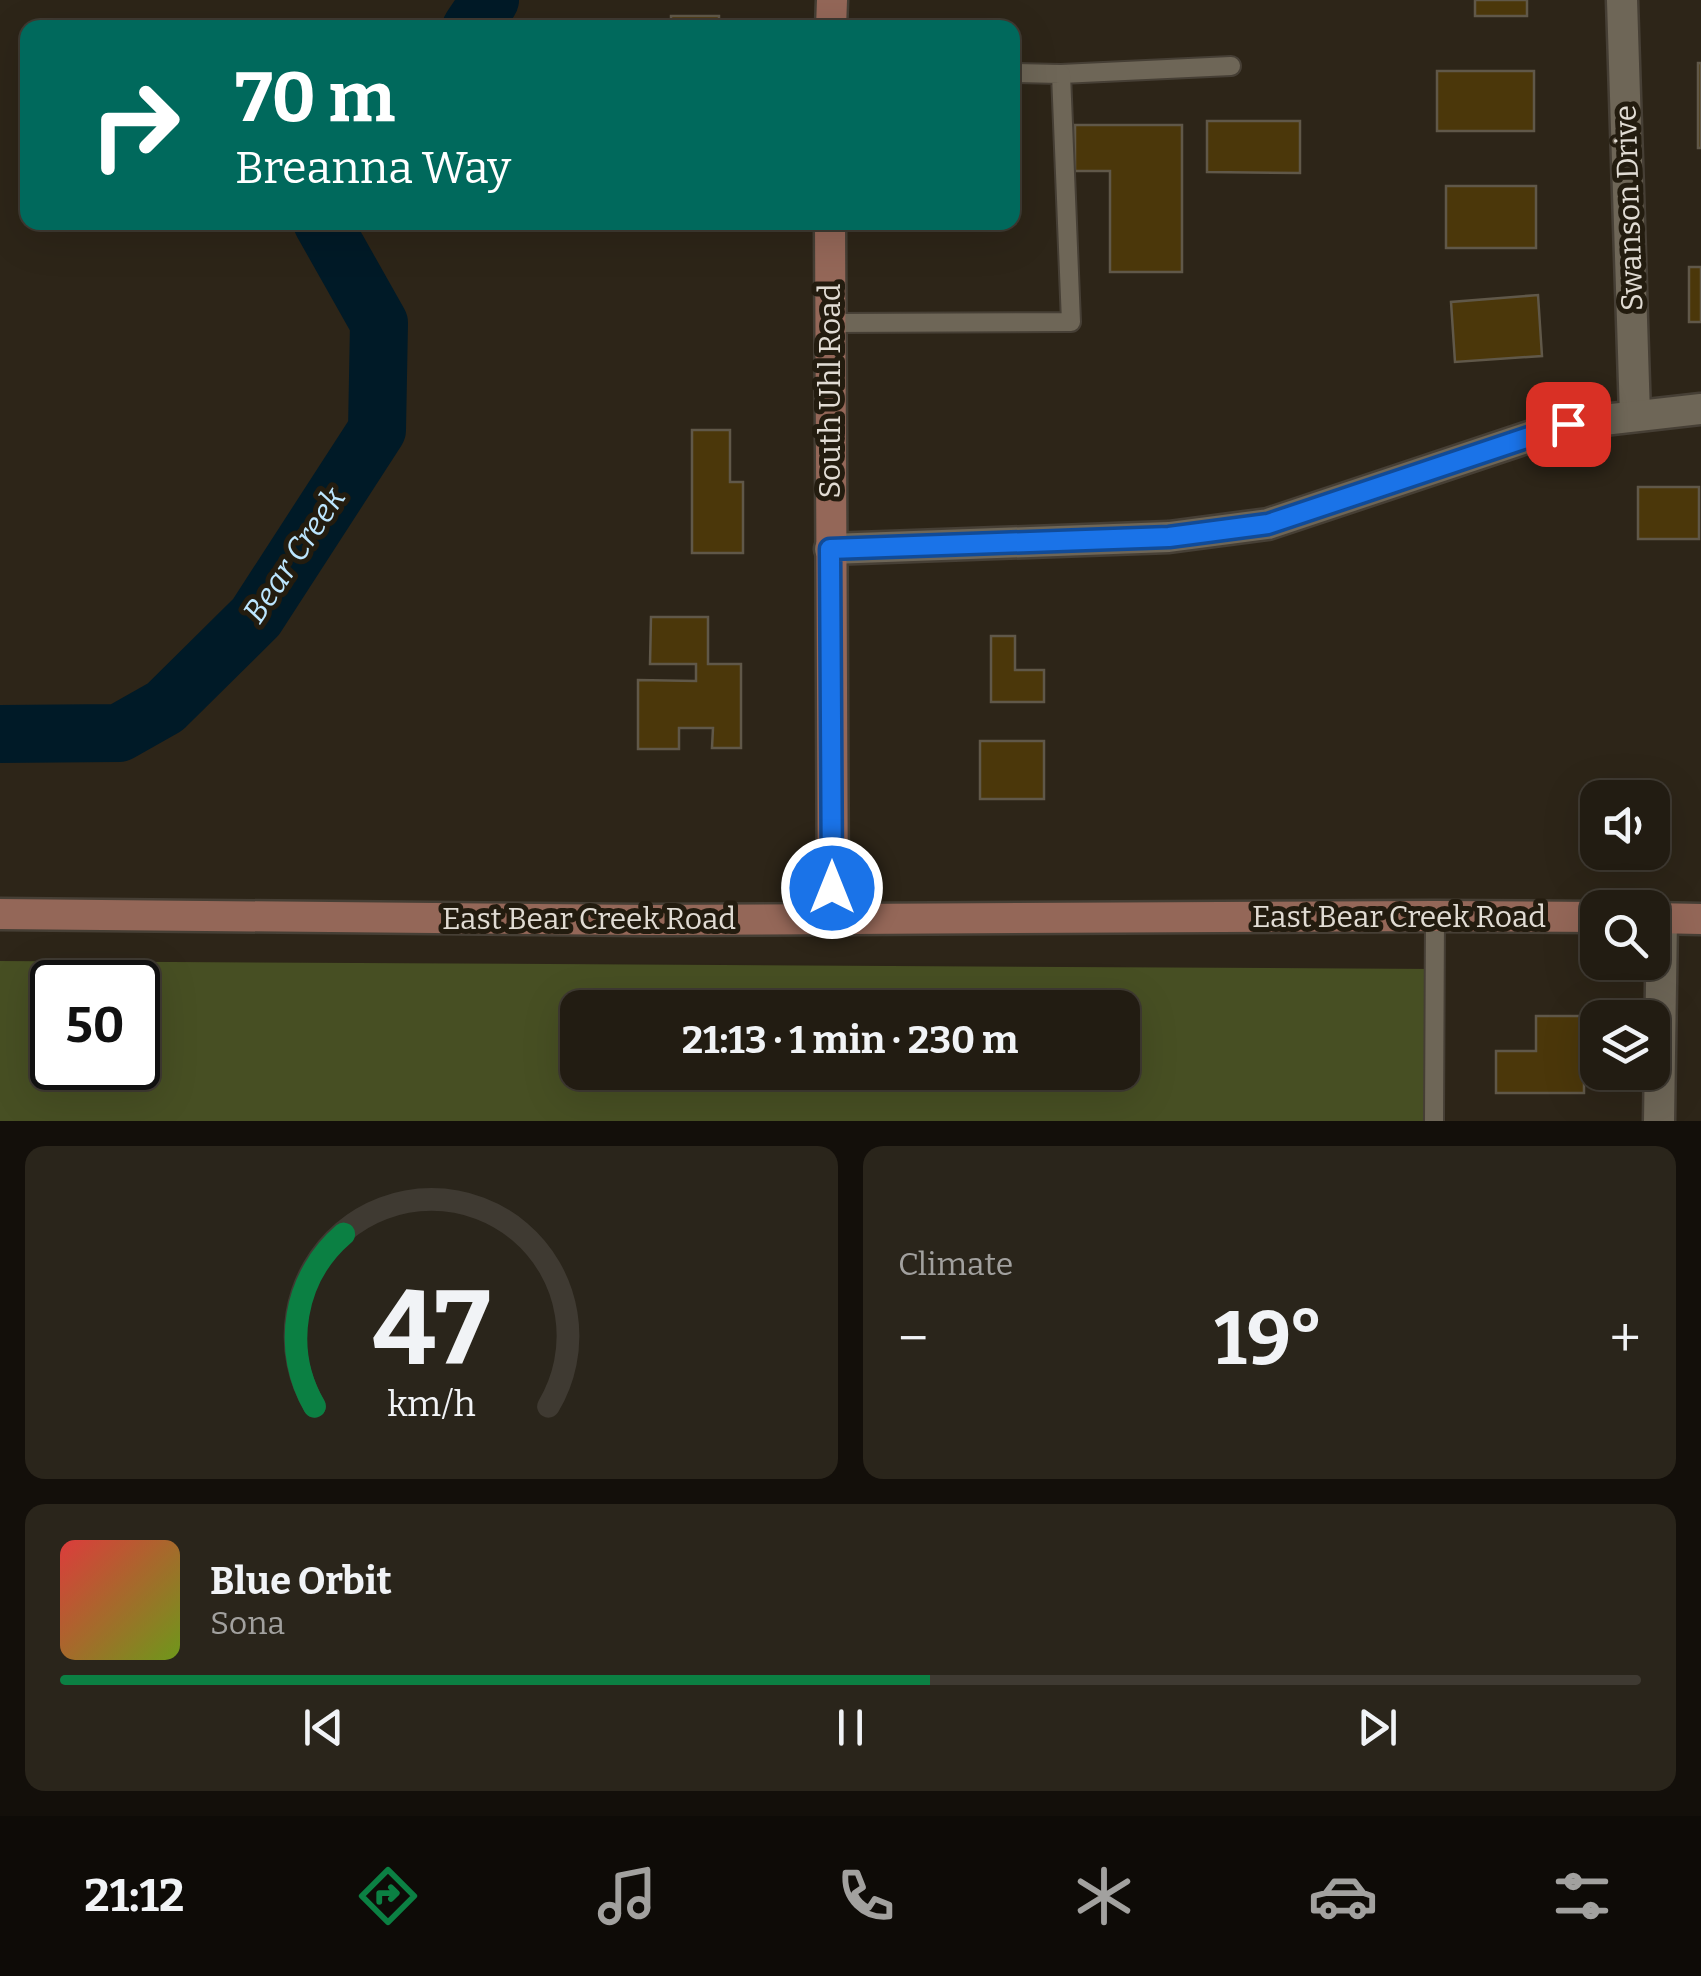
<!DOCTYPE html>
<meta charset="utf-8">
<style>
body{margin:0;font-family:Bitter,serif;background:#2a251b;color:#f1f3f6;height:100vh;display:flex;flex-direction:column;font-size:38px;white-space:nowrap}
*{box-sizing:border-box;margin:0}
p{font-size:32px;color:#a2a19f}
.icon{flex:none;width:55px;height:55px;fill:none;stroke:currentColor;stroke-width:2;stroke-linecap:round;stroke-linejoin:round}
.map{position:relative;height:1121px;overflow:hidden}
.side{display:flex;flex-direction:column;gap:25px;padding:25px;background:#130f0a;flex:1}
.side>*{flex:none}
.hud{position:absolute;left:20px;top:20px;width:1000px;height:210px;border-radius:20px;box-shadow:0 10px 40px #0002,0 0 0 2px #3f3a32;background:#00695c;color:#fff;overflow:hidden}
.fabs{position:absolute;left:1580px;top:780px;display:grid;gap:20px}
.fabs a{display:grid;place-items:center;width:90px;height:90px;border-radius:20px;background:#221c12;box-shadow:0 10px 40px #0002,0 0 0 2px #3f3a32;font-size:50px}
.speed{position:absolute;left:30px;top:960px;display:flex;gap:20px;font-size:50px;font-weight:700;text-align:center}
.speed>*{display:grid;place-content:center;width:130px;height:130px;border-radius:50%;background:#221c12;box-shadow:0 10px 40px #0002,0 0 0 2px #3f3a32;line-height:1}
.speed .limit{border:5px solid #111;border-radius:15px;background:#fff;color:#111}
.pin{position:absolute;display:grid;place-items:center;width:85px;height:85px;color:#fff;margin:-42px;border-radius:20px;box-shadow:0 5px 15px #0006}
.me{position:absolute;width:110px;margin:-55px;rotate:0deg;stroke-linejoin:round;filter:drop-shadow(0 0 8px #0008)}
.turn{display:flex;align-items:center;gap:35px;height:210px;padding:0 50px;font-size:45px}
.turn .icon{width:130px;height:130px;stroke-width:2.5}
.turn b{display:block;font-size:70px;line-height:85px}
.big{font-size:75px;font-weight:700;line-height:1.1}
.side .card{flex:1;display:flex;flex-direction:column;justify-content:center;gap:15px;min-width:0;padding:0 35px;border-radius:20px;background:#2a251b}
.side .dial{align-items:center;gap:0}
.dial svg{height:260px;overflow:visible;fill:none;stroke:#3f3a32;stroke-width:7;stroke-linecap:round;text-anchor:middle}
.dial text{fill:#f1f3f6;stroke:none}
.song{display:flex;align-items:center;gap:30px}
.cover{width:120px;height:120px;border-radius:15px;background:linear-gradient(135deg,hsl(0 70% 55%),hsl(80 70% 35%))}
.played{height:10px;border-radius:5px;background:linear-gradient(90deg,#0b8043 55%,#3f3a32 55%)}
.keys{display:flex;justify-content:space-around;direction:ltr}
.heat{display:flex;justify-content:space-between;align-items:center;font-size:55px;direction:ltr}
.side .tiles{flex:1;display:grid;gap:25px;grid-template-columns:1fr 1fr}
.card:last-child{grid-column:span 2}
.trip{position:absolute;left:560px;top:990px;width:580px;height:100px;border-radius:20px;background:#221c12;box-shadow:0 10px 40px #0002,0 0 0 2px #3f3a32;font-weight:700;line-height:100px;text-align:center}
.menu{display:flex;height:160px;justify-content:space-around;align-items:center;background:#0e0b07;color:#a2a19f}
.menu .icon{width:70px;height:70px}
.menu .selected{color:#0b8043}
.menu b{font-size:45px;color:#f1f3f6}
.map>svg:first-child{display:block}
.green{fill:#474f23;fill-rule:evenodd}
.lines{fill:none;stroke-linecap:round;stroke-linejoin:round}
.river{stroke:#001a27;stroke-width:58}
.building{fill:#4b370a;stroke:#605849;stroke-width:2.5}
.lane-casing{stroke:#463f35;stroke-width:22}
.street-casing{stroke:#463f35;stroke-width:35}
.secondary-casing{stroke:#463f35;stroke-width:35}
.lane{stroke:#6e6657;stroke-width:18}
.street{stroke:#6e6657;stroke-width:30}
.secondary{stroke:#946758;stroke-width:30}
.route-casing{stroke:#114b97;stroke-width:25}
.route{stroke:#1a73e8;stroke-width:18}
.labels{text-anchor:middle;stroke-width:10;stroke-linejoin:round;paint-order:stroke}
.street-label{font-size:30px;fill:#e1dcd4;stroke:#231c0f}
.water-label{font-size:32px;font-style:italic;fill:#bce6ff;stroke:#231c0f}
</style>
<div class="map">
<svg width="1701" height="1121" viewBox="0 0 1701 1121">
<rect width="100%" height="100%" fill="#2d2518"/>
<path class="green" d="M 0,961 L 1435,969 L 1433,1121 L 0,1121 ZM 52,982 L 138,982 L 138,1068 L 52,1068 ZM 578,1008 L 1122,1008 L 1122,1072 L 578,1072 Z"/>
<g class="lines">
<g class="river">
<path d="M 471,28 L 490,0"/>
<path d="M 0,734 L 119,733 L 165,707 L 256,617 L 377,430 L 379,323 L 322,222"/>
</g>
</g>
<g class="building">
<rect x="1475" y="0" width="52" height="16"/>
<rect x="671" y="16" width="48" height="12"/>
<rect x="1698" y="63" width="3" height="85"/>
<rect x="1437" y="71" width="97" height="60"/>
<path d="M 1207,121 L 1300,121 L 1300,173 L 1207,172 Z"/>
<path d="M 1075,125 L 1182,125 L 1182,272 L 1110,272 L 1110,171 L 1075,171 Z"/>
<rect x="1446" y="186" width="90" height="62"/>
<rect x="1689" y="267" width="12" height="55"/>
<path d="M 1538,295 L 1542,356 L 1455,362 L 1451,302 Z"/>
<path d="M 692,430 L 730,430 L 730,482 L 743,482 L 743,553 L 692,553 Z"/>
<rect x="1638" y="487" width="61" height="52"/>
<path d="M 651,617 L 708,617 L 708,664 L 741,664 L 741,748 L 712,748 L 713,728 L 679,728 L 679,749 L 638,749 L 638,680 L 696,681 L 696,664 L 650,664 Z"/>
<path d="M 991,636 L 1015,636 L 1015,670 L 1044,670 L 1044,702 L 991,702 Z"/>
<rect x="980" y="741" width="64" height="58"/>
<path d="M 1536,1016 L 1584,1016 L 1584,1093 L 1496,1093 L 1496,1051 L 1536,1051 Z"/>
</g>
<g class="lines">
<defs>
<g id="lane">
<path d="M 1061,74 L 1231,66"/>
<path d="M 829,323 L 1071,322 L 1061,74 L 1012,73"/>
<path d="M 1434,1121 L 1435,916"/>
</g>
<g id="street">
<path d="M 1622,0 L 1635,416"/>
<path d="M 830,549 L 1169,537 L 1268,524 L 1568,424 L 1701,409"/>
<path d="M 1659,1121 L 1662,918"/>
</g>
<g id="secondary">
<path d="M 831,28 L 832,0"/>
<path d="M 830,222 L 833,919"/>
<path d="M 0,914 L 646,920 L 1435,916 L 1598,917"/>
<path d="M 1652,918 L 1701,919"/>
</g>
</defs>
<use href="#lane" class="lane-casing"/>
<use href="#street" class="street-casing"/>
<use href="#secondary" class="secondary-casing"/>
<use href="#lane" class="lane"/>
<use href="#street" class="street"/>
<use href="#secondary" class="secondary"/>
</g>
<g class="lines">
<defs>
<path id="route" d="M 832,888 L 830,549 L 1169,537 L 1268,524 L 1568,424"/>
</defs>
<use href="#route" class="route-casing"/>
<use href="#route" class="route"/>
</g>
<g class="labels">
<g class="street-label">
<text transform="translate(1629 208) rotate(-92)" y="10">Swanson Drive</text>
<text transform="translate(830 391) rotate(-90)" y="10">South Uhl Road</text>
<text x="1399" y="927">East Bear Creek Road</text>
<text x="589" y="929">East Bear Creek Road</text>
</g>
<g class="water-label">
<text transform="translate(294 555) rotate(-56)" y="11">Bear Creek</text>
</g>
</g>
</svg>
<div class="fabs">
<a><svg class="icon" aria-label="sound" viewBox="0 0 24 24"><path d="M4 9h4l5-4v14l-5-4H4zM17 9q2 3 0 6"/></svg></a>
<a><svg class="icon" aria-label="search" viewBox="0 0 24 24"><circle cx="10" cy="10" r="6"/><path d="M15 15l6 6"/></svg></a>
<a><svg class="icon" aria-label="layers" viewBox="0 0 24 24"><path d="M12 4l9 5-9 5-9-5zM3 14l9 5 9-5"/></svg></a>
</div>
<div class="speed"><div class="limit">50</div></div>
<div class="pin" style="left:1568px;top:424px;background:#d93025"><svg class="icon" aria-label="arrive" viewBox="0 0 24 24"><path d="M6 21V4h12l-3 4 3 4H6"/></svg></div>
<svg class="me" style="left:832px;top:888px" viewBox="-20 -20 40 40"><circle r="17" fill="#1a73e8" stroke="#fff" stroke-width="3"/><path d="M0-11L8 9 0 5-8 9z" fill="#fff"/></svg>
<div class="trip">21:13 · 1 min · 230 m</div>
<div class="hud">
<div class="turn"><svg class="icon" aria-label="right" viewBox="0 0 24 24"><path d="M7 20v-9h11M14 6l5 5-5 5"/></svg><div><b>70 m</b>Breanna Way</div></div>
</div>
</div>
<section class="side">
<div class="tiles">
<div class="card dial"><svg viewBox="0 0 100 80">
<path d="M14 69A42 42 0 1 1 86 69"/>
<path d="M14 69A42 42 0 0 1 23 16" stroke="#0b8043"/>
<text x="50" y="56" font-size="32" font-weight="700">47</text>
<text x="50" y="72" font-size="11">km/h</text>
</svg></div>
<div class="card"><p>Climate</p>
<div class="heat"><a>−</a><b class="big">19°</b><a>+</a></div>
</div>
<div class="card">
<div class="song"><i class="cover"></i><div><b>Blue Orbit</b><p>Sona</p></div></div>
<div class="played"></div>
<div class="keys"><svg class="icon" aria-label="previous" viewBox="0 0 24 24"><path d="M18 5L8 12l10 7zM5 5v14"/></svg><svg class="icon" aria-label="pause" viewBox="0 0 24 24"><path d="M8 5v14M16 5v14"/></svg><svg class="icon" aria-label="next" viewBox="0 0 24 24"><path d="M6 5l10 7-10 7zM19 5v14"/></svg></div>
</div>
</div>
</section>
<nav class="menu">
<b>21:12</b>
<svg class="icon selected" aria-label="directions" viewBox="0 0 24 24"><path d="M12 3l9 9-9 9-9-9zM9 14v-3h6M13 9l2 2-2 2"/></svg>
<svg class="icon" aria-label="music" viewBox="0 0 24 24"><path d="M9 18V5l10-2v13"/><circle cx="6" cy="18" r="3"/><circle cx="16" cy="16" r="3"/></svg>
<svg class="icon" aria-label="phone" viewBox="0 0 24 24"><path d="M5 4h4l2 5-3 2q2 4 5 5l2-3 5 2v4C11 20 4 13 5 4z"/></svg>
<svg class="icon" aria-label="climate" viewBox="0 0 24 24"><path d="M12 3v18M4 7l16 10M4 17L20 7"/></svg>
<svg class="icon" aria-label="car" viewBox="0 0 24 24"><path d="M5 17H2v-5l4-1 3-4h7l3 4 3 1v5h-3M9 17h6M6 11h13"/><circle cx="7" cy="17" r="2"/><circle cx="17" cy="17" r="2"/></svg>
<svg class="icon" aria-label="filters" viewBox="0 0 24 24"><path d="M4 7h16M4 17h16"/><circle cx="9" cy="7" r="2"/><circle cx="15" cy="17" r="2"/></svg>
</nav>
